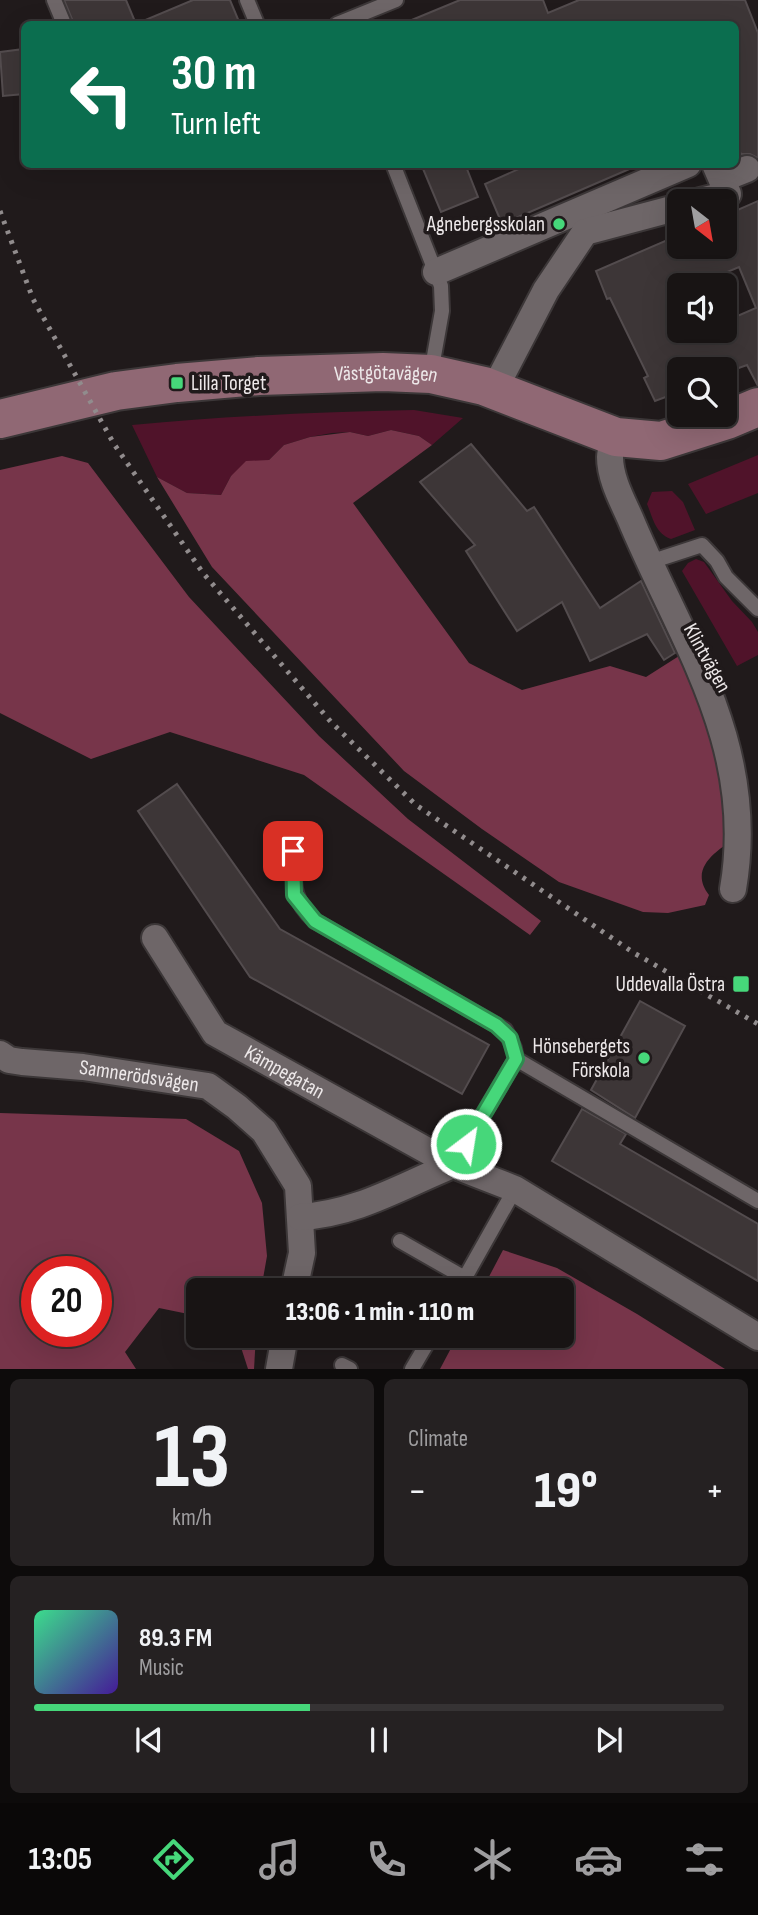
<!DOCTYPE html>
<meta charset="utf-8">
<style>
:root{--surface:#181414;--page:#252122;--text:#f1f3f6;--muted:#9f9ea0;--line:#363334;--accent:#46d77a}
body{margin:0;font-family:"Sofia Sans Condensed",sans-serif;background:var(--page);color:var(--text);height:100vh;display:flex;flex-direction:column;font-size:26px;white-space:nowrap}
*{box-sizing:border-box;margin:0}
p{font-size:23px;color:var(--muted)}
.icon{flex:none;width:38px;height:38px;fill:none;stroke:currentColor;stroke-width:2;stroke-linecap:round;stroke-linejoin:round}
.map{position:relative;height:1369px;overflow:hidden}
.sheet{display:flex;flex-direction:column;gap:10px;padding:10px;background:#0d0b0b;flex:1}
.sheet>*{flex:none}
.hud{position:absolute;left:21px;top:21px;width:718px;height:147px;border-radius:10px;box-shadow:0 7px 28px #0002,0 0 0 2px var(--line);background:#0b6e4f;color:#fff;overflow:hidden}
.needle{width:46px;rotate:149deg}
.controls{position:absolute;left:667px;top:189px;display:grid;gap:14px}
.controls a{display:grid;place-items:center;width:70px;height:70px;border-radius:10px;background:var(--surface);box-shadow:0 7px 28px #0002,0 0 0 2px var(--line);font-size:35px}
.speed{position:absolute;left:21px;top:1256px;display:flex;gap:14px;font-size:35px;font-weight:700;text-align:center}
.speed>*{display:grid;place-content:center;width:91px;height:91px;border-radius:50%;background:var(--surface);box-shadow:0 7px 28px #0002,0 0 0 2px var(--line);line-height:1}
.speed .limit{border:10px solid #d22;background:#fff;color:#111}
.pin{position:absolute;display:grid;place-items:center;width:60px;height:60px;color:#fff;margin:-30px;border-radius:14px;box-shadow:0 4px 10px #0006}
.me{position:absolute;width:77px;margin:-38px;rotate:31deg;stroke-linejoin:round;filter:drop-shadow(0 0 5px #0008)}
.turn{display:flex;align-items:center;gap:24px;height:147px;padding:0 35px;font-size:32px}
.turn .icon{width:91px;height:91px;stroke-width:2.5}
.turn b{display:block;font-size:49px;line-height:60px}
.big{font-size:52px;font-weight:800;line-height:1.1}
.sheet .card{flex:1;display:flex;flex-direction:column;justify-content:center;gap:10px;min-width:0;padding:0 24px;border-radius:10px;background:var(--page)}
.sheet .dial{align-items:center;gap:0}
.dial b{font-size:91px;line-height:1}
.song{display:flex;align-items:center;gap:21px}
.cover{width:84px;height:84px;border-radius:10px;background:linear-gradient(135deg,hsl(150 70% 55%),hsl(260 70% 35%))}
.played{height:7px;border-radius:4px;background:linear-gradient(90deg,var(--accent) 40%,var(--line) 40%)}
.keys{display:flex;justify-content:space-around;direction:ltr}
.heat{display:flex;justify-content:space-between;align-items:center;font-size:38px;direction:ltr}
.sheet .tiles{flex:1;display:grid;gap:10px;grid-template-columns:1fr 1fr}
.card:last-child{grid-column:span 2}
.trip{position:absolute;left:186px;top:1278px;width:388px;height:70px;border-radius:10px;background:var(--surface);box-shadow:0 7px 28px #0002,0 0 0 2px var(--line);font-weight:800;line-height:70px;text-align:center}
.tab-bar{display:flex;height:112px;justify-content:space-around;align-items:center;background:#0a0808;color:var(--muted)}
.tab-bar .icon{width:49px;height:49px}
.tab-bar .active{color:var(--accent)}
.tab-bar b{font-size:32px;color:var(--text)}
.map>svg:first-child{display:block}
.green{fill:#50132a}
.forest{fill:#77354a;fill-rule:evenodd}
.building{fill:#3d3637;stroke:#534c4e;stroke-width:2;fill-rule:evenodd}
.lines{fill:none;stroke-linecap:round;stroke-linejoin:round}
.lane-casing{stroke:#3c3738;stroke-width:18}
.street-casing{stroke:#3c3738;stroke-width:30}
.secondary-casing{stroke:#3c3738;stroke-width:42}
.lane{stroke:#6e6668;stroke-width:14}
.street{stroke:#6e6668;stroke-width:26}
.secondary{stroke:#906874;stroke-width:38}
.rail{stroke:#918c8d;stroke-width:5;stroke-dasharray:3.5 7;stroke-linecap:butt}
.route-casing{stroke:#2e8c4f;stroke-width:18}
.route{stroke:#46d77a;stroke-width:12}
.poi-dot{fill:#46d77a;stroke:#201a1b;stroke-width:2.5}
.labels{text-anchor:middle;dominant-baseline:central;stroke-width:7;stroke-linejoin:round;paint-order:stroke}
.poi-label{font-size:21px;fill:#ede8e9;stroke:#201a1b;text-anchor:end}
.street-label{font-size:21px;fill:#ede8e9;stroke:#201a1b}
</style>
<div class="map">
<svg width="758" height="1369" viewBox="0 0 758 1369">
<rect width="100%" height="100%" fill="#201a1b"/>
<g class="green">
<path d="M414 410 463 418 432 445 419 436 391 430 368 436 350 432 332 433 310 437 284 445 269 460 231 476 221 495 187 493 157 477 132 425C226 416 320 412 414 410Z"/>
<path d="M758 455V493L706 514 688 484Z"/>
<path d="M672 491 683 502 695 530 671 539C655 533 653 518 647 504L652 492Z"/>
<path d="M696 559 704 562 732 601 752 622 758 632V655L737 666 682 571 688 563Z"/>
</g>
<g class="forest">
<path d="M391 430 419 436 432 445 353 503 469 663 522 690 610 666 646 677 690 649 738 837C717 850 688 868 709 895L705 905 668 913 643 912 559 882 482 829 404 771 212 567 157 477 187 493 221 495 231 476 246 461 269 460 284 445 310 437 350 432 368 436Z"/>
<path d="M62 456 88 463 189 597 319 736 408 819 541 921 530 935 304 775 170 732 91 759 0 713V470Z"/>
<path d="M0 1113 186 1119 239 1151 262 1203 267 1256 261 1290H198V1316L159 1308 125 1352 136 1369H0ZM37 1272H96V1332H37Z"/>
<path d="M503 1250 557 1268 637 1314 725 1369H440L458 1335H562V1290H482Z"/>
<path d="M237 1335H256L254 1369H248Z"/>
</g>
<g class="building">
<path d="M64 0H126L136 24 193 0H230L240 24H74Z"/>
<path d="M460 0H543L548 13 579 0H745L758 33V158L750 154H741L735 141V24H402Z"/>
<path d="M24 49V94L3 96 0 52Z"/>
<path d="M421 164H465L478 197 441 212Z"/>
<path d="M530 164H641L502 224 485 184Z"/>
<path d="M758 201V386L747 365 736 369H679V392L655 401 644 378 648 376 610 298 607 299 596 271 679 235V247H724V216ZM739 267 756 308 728 320 733 331H679V285H696Z"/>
<path d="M471 444 527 511 534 507 600 608 641 581 675 653 664 660 647 634 590 661 562 602 517 631 466 551 475 545 420 482Z"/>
<path d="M177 784 280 929 489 1045 462 1094 250 977 138 811Z"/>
<path d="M640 1001 685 1026 635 1118 591 1090Z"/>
<path d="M582 1109 626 1134 620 1144 758 1224V1281L552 1161Z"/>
</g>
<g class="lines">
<defs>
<g id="lane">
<path d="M54 0 64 24"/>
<path d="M247 0 257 24"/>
<path d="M337 24 396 0"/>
<path d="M393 164 441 286 442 311 431 373"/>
<path d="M650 562 702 545 717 561 726 577 758 609"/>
<path d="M293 851C294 882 290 898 315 921L505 1030 514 1048 516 1059"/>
<path d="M453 1165 516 1059 758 1201"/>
<path d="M400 1241 465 1278"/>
<path d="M458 1290 515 1189"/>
<path d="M342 1365 350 1369"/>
<path d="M412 1369 432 1335"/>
</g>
<g id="street">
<path d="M722 179 747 169"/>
<path d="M700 201 728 194 715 164"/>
<path d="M436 272 688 164"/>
<path d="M494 390 546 290 585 232 679 207"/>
<path d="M616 437C614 443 610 451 610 457 610 478 622 500 630 518 681 641 758 745 733 889"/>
<path id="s1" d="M155 938 215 1033 453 1165"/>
<path id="s2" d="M0 1054 9 1060 22 1062 83 1067 208 1086 237 1107 264 1131 298 1186 302 1253 294 1290"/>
<path d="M300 1217C357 1214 401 1186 453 1165L515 1189 758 1337"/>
<path d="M279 1369 285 1335"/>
</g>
<g id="secondary">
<path id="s3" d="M0 419 116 391 177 383 259 376 383 372 431 374 484 386 616 437 661 441 727 420 758 407"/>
</g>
</defs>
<use href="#lane" class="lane-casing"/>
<use href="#street" class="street-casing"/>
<use href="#secondary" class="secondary-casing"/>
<use href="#lane" class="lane"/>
<use href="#street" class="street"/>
<use href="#secondary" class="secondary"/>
<path class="rail" d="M0 211 33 299 114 444 203 573 331 722 416 805 634 953 758 1024"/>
</g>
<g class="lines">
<defs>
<path id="route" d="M293 851 294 895 315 921 496 1025 510 1038 516 1059 466 1144"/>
</defs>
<use href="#route" class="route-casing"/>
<use href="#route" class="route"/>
</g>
<g class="poi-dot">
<circle cx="559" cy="224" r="7"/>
<rect x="170" y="376" width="14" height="14" rx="3.5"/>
<rect x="732" y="975" width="18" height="18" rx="3.5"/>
<circle cx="644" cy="1058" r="7"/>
</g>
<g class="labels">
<g class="poi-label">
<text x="545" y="224">Agnebergsskolan</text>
<text x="191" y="383" text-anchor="start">Lilla Torget</text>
<text x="725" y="984">Uddevalla Östra</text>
<text x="630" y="1046">Hönsebergets<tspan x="630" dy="24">Förskola</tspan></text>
</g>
<g class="street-label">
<text stroke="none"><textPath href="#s3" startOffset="390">Västgötavägen</textPath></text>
<text transform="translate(707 658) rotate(61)">Klintvägen</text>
<text stroke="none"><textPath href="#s1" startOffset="192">Kämpegatan</textPath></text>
<text stroke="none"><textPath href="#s2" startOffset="142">Samnerödsvägen</textPath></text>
</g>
</g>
</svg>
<div class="controls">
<a><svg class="needle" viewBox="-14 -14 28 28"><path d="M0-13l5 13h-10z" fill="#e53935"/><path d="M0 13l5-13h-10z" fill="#9f9ea0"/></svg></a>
<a><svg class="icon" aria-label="sound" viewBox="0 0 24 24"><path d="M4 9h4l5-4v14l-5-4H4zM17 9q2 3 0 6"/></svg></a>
<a><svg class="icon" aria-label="search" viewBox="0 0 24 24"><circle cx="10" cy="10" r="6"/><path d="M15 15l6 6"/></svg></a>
</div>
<div class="speed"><div class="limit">20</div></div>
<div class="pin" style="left:293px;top:851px;background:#d93025"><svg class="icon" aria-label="arrive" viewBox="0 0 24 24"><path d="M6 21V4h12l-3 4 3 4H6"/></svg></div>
<svg class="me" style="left:466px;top:1144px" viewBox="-20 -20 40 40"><circle r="17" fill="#46d77a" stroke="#fff" stroke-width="3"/><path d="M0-11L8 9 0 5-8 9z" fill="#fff"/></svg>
<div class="trip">13:06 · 1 min · 110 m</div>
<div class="hud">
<div class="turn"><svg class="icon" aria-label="left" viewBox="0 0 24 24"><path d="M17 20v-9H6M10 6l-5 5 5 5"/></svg><div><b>30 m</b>Turn left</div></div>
</div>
</div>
<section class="sheet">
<div class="tiles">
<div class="card dial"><b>13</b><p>km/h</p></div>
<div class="card"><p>Climate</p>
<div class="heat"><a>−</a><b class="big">19°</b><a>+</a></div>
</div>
<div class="card">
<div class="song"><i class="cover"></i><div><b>89.3 FM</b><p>Music</p></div></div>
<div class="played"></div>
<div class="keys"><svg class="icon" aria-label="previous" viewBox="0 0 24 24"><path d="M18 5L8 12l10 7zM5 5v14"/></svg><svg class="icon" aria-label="pause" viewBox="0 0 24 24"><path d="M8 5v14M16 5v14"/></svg><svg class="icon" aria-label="next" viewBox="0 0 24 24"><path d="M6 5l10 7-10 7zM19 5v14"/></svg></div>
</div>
</div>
</section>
<nav class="tab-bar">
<b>13:05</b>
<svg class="icon active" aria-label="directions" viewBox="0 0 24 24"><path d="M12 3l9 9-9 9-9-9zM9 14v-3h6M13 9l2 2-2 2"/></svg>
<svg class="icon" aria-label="music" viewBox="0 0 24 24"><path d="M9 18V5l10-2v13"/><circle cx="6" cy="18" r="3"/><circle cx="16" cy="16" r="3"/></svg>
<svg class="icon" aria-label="phone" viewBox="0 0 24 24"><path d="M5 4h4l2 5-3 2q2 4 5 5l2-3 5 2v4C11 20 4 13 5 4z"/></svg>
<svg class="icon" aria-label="climate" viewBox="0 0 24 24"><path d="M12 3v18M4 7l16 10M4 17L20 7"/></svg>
<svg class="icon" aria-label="car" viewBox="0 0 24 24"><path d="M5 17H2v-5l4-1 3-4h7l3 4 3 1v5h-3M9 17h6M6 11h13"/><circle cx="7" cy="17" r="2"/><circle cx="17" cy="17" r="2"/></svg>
<svg class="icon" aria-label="filters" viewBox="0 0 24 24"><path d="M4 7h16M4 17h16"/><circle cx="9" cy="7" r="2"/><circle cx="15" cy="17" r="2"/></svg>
</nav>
